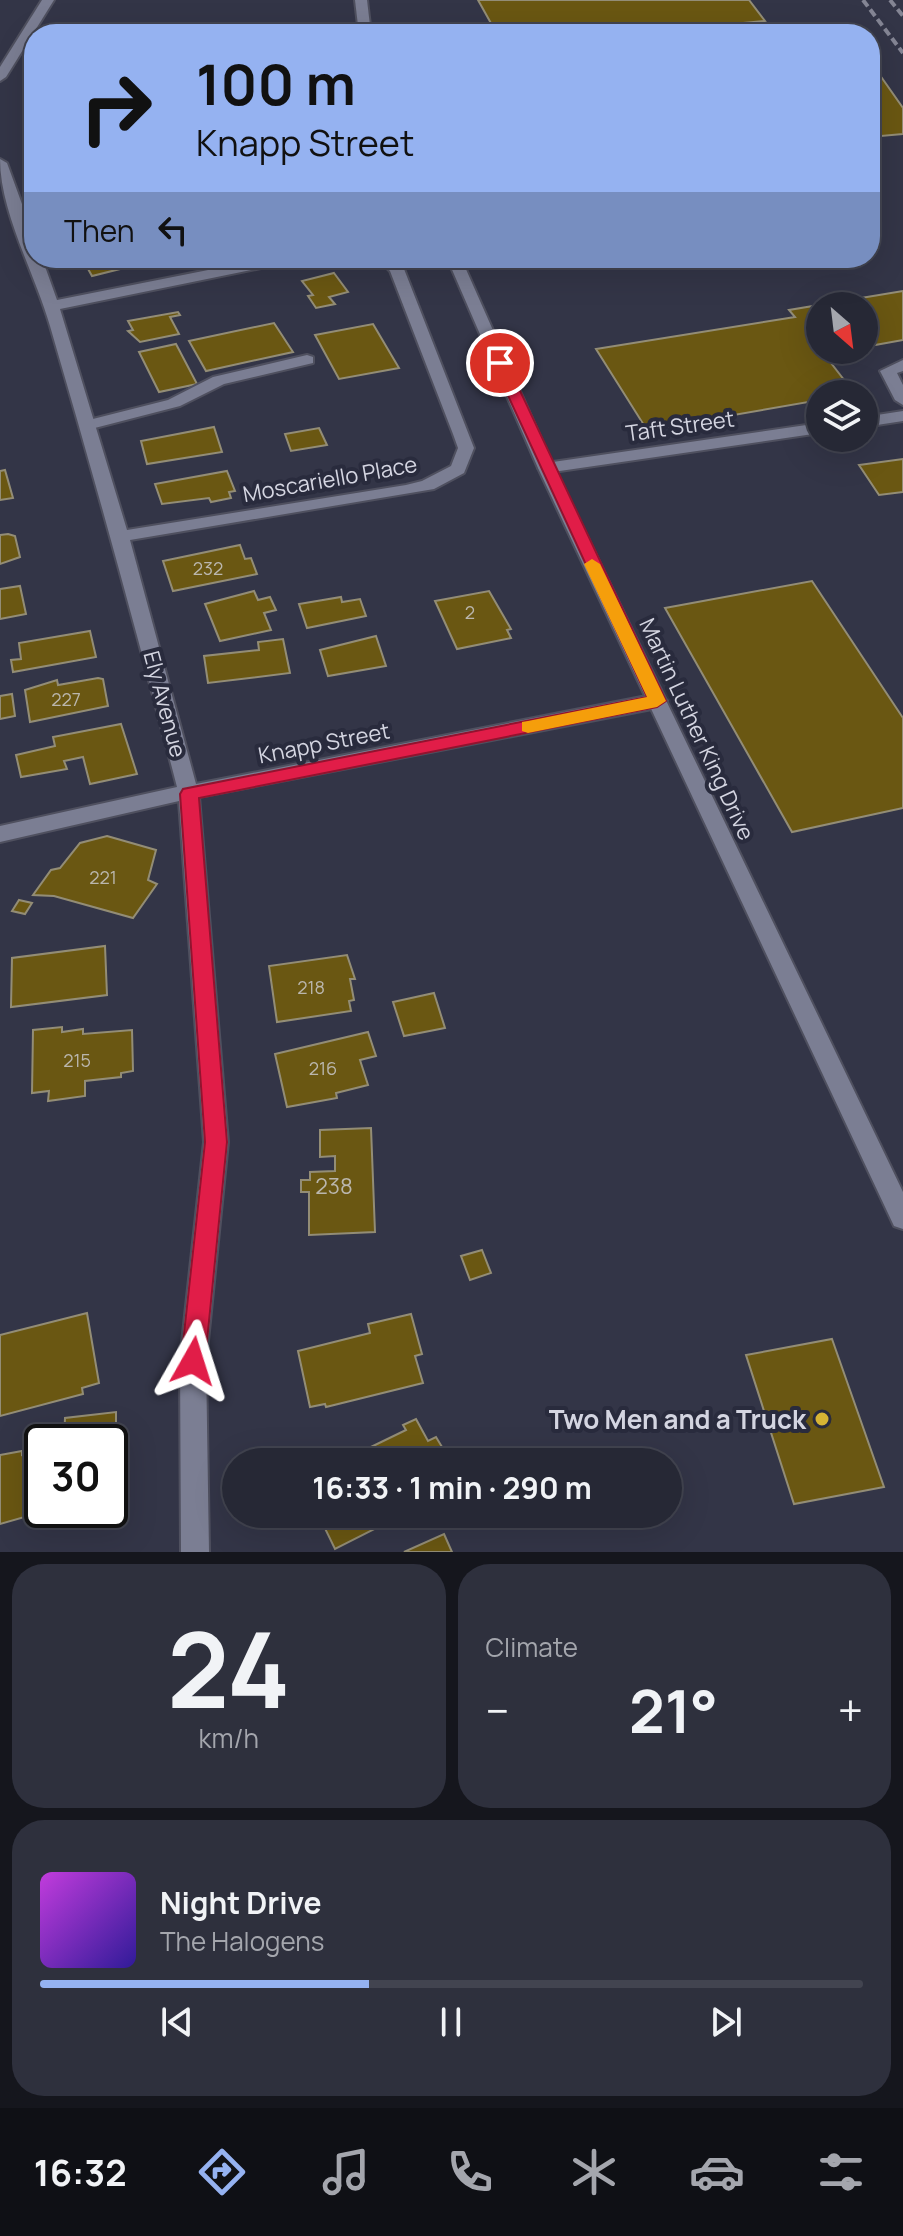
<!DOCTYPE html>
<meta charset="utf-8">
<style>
:root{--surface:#262835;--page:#2e303d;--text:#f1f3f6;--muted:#a4a6ad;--line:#424450;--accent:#95b2f1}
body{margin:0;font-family:Manrope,sans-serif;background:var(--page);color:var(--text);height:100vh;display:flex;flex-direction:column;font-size:30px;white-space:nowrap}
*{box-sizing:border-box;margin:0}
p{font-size:26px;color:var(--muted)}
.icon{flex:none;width:44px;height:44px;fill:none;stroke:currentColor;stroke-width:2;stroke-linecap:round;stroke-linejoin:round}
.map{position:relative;height:1552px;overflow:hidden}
.details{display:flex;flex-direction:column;gap:12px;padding:12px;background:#15161d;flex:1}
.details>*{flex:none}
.guide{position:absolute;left:24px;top:24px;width:856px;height:244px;border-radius:32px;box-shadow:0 8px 32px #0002,0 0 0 2px var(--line);background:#95b2f1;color:#111;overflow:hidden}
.needle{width:52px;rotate:152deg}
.tools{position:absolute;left:806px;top:292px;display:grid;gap:16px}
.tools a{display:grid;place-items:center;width:72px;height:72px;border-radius:50%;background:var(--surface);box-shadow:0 8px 32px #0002,0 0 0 2px var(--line);font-size:40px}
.speed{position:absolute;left:24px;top:1424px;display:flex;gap:16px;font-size:40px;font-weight:700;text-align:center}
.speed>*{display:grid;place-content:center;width:104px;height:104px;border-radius:50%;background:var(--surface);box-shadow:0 8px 32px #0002,0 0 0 2px var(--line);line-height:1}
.speed .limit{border:4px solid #111;border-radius:12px;background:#fff;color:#111}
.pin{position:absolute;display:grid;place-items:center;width:68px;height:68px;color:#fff;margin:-34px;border:4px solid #fff;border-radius:50%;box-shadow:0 2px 8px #0007}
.me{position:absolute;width:88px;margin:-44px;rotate:6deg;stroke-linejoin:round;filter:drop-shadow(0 0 6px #0008)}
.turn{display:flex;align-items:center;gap:28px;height:168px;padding:0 40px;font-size:36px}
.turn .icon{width:104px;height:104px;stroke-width:2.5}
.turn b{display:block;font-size:56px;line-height:68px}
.then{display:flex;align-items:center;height:76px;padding:0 40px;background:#0003;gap:16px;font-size:30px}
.big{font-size:60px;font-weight:700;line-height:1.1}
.details .tile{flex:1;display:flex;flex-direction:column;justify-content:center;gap:12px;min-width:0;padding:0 28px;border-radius:32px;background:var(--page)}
.details .dial{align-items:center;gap:0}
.dial b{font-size:104px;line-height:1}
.song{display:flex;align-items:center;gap:24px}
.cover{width:96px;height:96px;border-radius:12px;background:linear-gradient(135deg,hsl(290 70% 55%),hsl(250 70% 35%))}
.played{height:8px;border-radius:4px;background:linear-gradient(90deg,var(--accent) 40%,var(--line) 40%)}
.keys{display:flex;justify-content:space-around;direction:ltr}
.heat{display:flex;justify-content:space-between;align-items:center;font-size:44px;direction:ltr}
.details .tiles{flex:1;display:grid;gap:12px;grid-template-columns:1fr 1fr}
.tile:last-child{grid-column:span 2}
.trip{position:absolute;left:222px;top:1448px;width:460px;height:80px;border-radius:40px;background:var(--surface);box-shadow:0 8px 32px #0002,0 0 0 2px var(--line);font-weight:700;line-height:80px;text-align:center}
.dock{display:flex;height:128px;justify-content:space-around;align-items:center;background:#0f1015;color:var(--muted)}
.dock .icon{width:56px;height:56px}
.dock .active{color:var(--accent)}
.dock b{font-size:36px;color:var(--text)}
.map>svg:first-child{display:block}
.building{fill:#6a5712;stroke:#938d76;stroke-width:2}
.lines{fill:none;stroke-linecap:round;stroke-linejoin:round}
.service-casing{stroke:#4f505f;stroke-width:4}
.minor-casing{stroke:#4f505f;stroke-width:4}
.secondary-casing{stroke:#4f505f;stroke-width:4}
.service{fill:#7b7e93;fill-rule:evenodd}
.minor{fill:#7b7e93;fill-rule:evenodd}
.secondary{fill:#7b7e93;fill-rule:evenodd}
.rail{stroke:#848594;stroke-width:4;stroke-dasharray:8 4;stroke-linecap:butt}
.route{fill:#e11d48;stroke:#92132f;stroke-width:2}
.slow{fill:#f59e0b}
.poi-dot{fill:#d7b434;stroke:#292b3d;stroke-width:3}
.labels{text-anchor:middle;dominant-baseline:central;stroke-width:8;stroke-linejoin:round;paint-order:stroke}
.number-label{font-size:18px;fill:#bab6ad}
.street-label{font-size:22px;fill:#d4d5e1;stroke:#292b3d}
.near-number-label{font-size:22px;fill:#bab6ad}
.near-poi-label{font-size:26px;font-weight:bold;fill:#d4d5e1;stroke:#292b3d;text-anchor:end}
</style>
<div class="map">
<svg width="903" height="1552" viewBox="0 0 903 1552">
<rect width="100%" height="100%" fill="#333547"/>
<g class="building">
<path d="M478 0H749L765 21 628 34H497Z"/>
<path d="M870 61 903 108V134L870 137Z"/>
<path d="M82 258H155L156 260 92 276Z"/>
<path d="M334 273 348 292 329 297 335 304 316 308 308 296 313 295 302 281Z"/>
<path d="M903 291V340L864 347V306H820V350H846L824 354 855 394H820V400L647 430 596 349 795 317 789 310Z"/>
<path d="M178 312 180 315 170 317 179 334 140 342 128 331 133 330 128 321Z"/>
<path d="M274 323 293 352 206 371 189 341Z"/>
<path d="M373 324 399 368 339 379 315 335Z"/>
<path d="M176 344 197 384 159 392 139 352Z"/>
<path d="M214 427 222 452 147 464 141 441Z"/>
<path d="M319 428 327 445 291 451 285 434Z"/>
<path d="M903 459V492L879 495 859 465Z"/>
<path d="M5 470 13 498 0 500V471Z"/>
<path d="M227 471 235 491 229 492 231 498 211 502 209 498 162 504 155 484Z"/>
<path d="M8 534 15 536 20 557 0 564V535Z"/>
<path d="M240 545 245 559 251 558 257 574 173 591 163 561Z"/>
<path d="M812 581 903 718V808L792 832 665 608Z"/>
<path d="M20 586 26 614 0 619V589Z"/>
<path d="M254 591 258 600 270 597 276 610 264 613 271 630 220 641 205 604Z"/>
<path d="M489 591 511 629 507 630 511 638 457 649 435 601Z"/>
<path d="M341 597 342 602 360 599 366 616 307 628 299 604Z"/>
<path d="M90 631 96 657 13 672 11 660 21 659 19 643Z"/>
<path d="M376 636 386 666 328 676 320 650Z"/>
<path d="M283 639 290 673 208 683 204 656 259 650 258 642Z"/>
<path d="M98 678 103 679 108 706 30 722 25 690 57 680 58 685Z"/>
<path d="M12 694 15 716 0 719V696Z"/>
<path d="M121 724 137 774 90 784 83 757 64 761 67 769 21 777 16 755 55 746 53 737Z"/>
<path d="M107 836 156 850 148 880 157 884 133 918 54 896 33 895 51 870 60 868 80 843Z"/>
<path d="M19 900 32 903 25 914 12 911Z"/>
<path d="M105 946 107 995 11 1007 12 958Z"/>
<path d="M347 955 355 979H350L354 1000 349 1001 351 1011 277 1022 269 966Z"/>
<path d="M434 993 445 1028 404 1036 393 1002Z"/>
<path d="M62 1027V1032L83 1029V1034L132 1030 133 1071 121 1073V1077L85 1081V1096L48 1101 49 1091 32 1093 33 1030Z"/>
<path d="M368 1032 376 1056 360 1060 368 1085 336 1093 337 1098 287 1107 275 1054Z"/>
<path d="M371 1128 375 1232 309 1235V1192H301V1180H310V1172L335 1171V1156L320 1157V1130Z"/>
<path d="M482 1250 491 1273 470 1280 461 1256Z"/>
<path d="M87 1313 99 1383 82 1388 83 1394 0 1416V1335Z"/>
<path d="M411 1314 422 1354 415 1356 423 1383 326 1407 325 1404 310 1407 298 1351 370 1333 368 1324Z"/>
<path d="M832 1339 884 1487 794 1504 746 1355Z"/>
<path d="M116 1412V1442H64L65 1418Z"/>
<path d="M416 1419 428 1441 436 1437 448 1457 439 1462H340L406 1430 403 1425Z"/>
<path d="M22 1451V1455L42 1452V1512L0 1524V1455Z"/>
<path d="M318 1514H404L335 1549Z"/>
<path d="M444 1534 452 1552H404Z"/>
</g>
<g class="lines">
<defs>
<g id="service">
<path d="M307 355 313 357V363L224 384 180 406 87 430 79 425 81 422 168 400 213 377Z"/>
<path d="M903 360V371L897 373 903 385V405L895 400 880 371Z"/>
</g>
<g id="minor">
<path d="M42 0H54L6 77 0 81V67Z"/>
<path d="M0 159 7 163 34 237V258H42L57 300 268 258H297L290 262 60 309 127 530 406 485 422 481 451 466 458 448 453 434 390 271 377 258H393L404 269 474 448 464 473 434 489 130 540 196 784 657 694 667 701 657 708 199 797 228 1142 206 1361 209 1552H181L180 1361 204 1142 179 801 0 842V826L177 787C137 633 95 479 50 326 35 274 0 212 0 159Z"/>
<path d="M903 411V421L864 427V417Z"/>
<path d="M820 423V433L546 473 538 468 546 463Z"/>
</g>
<g id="secondary">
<path d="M355 0H367L371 34H359Z"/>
<path d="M447 258H461L554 468 903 1192V1229L894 1226 538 468Z"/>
</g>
</defs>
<use href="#service" class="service-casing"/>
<use href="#minor" class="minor-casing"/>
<use href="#secondary" class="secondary-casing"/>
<use href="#service" class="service"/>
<use href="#minor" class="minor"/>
<use href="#secondary" class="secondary"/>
<g class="rail">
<path d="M863 0 903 53"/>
<path d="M890 0 903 16"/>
</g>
</g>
<path class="route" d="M500 359 507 363 666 701 657 707 199 798 227 1142 205 1361 202 1369 193 1372 185 1369 181 1361 205 1142 180 794 183 789 647 697 493 363Z"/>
<path class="slow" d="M592 559 600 564 666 701 657 707 528 733 522 731V722L528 721 647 697 584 564Z"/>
<circle class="poi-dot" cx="822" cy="1419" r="8"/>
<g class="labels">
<g class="number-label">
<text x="208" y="568">232</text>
<text x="470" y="612">2</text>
<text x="66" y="699">227</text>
<text x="103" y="877">221</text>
<text x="311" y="987">218</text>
<text x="77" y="1060">215</text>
<text x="323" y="1068">216</text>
</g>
<g class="street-label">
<text transform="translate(680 426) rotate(-8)">Taft Street</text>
<text transform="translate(330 479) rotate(-10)">Moscariello Place</text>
<text transform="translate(165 704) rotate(75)">Ely Avenue</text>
<text transform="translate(697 729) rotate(65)">Martin Luther King Drive</text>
<text transform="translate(324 743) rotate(-11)">Knapp Street</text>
</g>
<g class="near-number-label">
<text x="334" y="1186">238</text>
</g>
<g class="near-poi-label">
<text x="806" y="1419">Two Men and a Truck</text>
</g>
</g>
</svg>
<div class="tools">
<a><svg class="needle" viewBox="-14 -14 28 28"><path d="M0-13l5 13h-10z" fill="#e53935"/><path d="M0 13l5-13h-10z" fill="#a4a6ad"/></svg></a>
<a><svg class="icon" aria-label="layers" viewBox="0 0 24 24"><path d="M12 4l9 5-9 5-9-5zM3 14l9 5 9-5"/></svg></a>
</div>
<div class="speed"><div class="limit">30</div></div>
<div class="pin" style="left:500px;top:363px;background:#d93025"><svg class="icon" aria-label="arrive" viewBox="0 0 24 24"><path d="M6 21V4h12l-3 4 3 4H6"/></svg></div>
<svg class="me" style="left:193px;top:1361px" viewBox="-20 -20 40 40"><path d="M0-17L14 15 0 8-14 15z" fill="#e11d48" stroke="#fff" stroke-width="4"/></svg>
<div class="trip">16:33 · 1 min · 290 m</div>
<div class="guide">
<div class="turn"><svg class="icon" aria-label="right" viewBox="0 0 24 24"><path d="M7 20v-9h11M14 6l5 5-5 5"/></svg><div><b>100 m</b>Knapp Street</div></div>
<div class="then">Then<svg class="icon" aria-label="left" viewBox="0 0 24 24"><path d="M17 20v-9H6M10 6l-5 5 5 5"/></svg></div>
</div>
</div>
<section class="details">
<div class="tiles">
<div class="tile dial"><b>24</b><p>km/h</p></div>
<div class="tile"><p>Climate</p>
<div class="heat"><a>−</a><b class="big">21°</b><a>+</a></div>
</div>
<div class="tile">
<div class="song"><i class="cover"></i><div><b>Night Drive</b><p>The Halogens</p></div></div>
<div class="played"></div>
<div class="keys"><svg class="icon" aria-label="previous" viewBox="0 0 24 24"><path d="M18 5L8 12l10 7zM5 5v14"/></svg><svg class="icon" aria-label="pause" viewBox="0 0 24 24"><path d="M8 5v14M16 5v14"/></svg><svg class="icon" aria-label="next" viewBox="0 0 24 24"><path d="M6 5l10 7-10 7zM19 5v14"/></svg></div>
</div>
</div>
</section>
<nav class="dock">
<b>16:32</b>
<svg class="icon active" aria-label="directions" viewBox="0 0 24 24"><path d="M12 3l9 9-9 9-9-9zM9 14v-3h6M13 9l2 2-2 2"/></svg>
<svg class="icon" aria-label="music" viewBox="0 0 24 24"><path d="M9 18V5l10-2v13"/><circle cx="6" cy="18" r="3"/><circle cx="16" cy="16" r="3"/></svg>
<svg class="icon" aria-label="phone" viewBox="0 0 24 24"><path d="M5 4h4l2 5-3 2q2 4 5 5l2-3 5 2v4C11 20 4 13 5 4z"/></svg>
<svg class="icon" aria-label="climate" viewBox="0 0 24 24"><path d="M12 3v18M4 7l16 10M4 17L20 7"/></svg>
<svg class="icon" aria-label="car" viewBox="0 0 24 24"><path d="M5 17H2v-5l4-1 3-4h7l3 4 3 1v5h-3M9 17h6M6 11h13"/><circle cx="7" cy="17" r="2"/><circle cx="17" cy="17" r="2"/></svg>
<svg class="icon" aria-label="filters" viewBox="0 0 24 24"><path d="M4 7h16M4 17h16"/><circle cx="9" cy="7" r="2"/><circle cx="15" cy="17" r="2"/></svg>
</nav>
